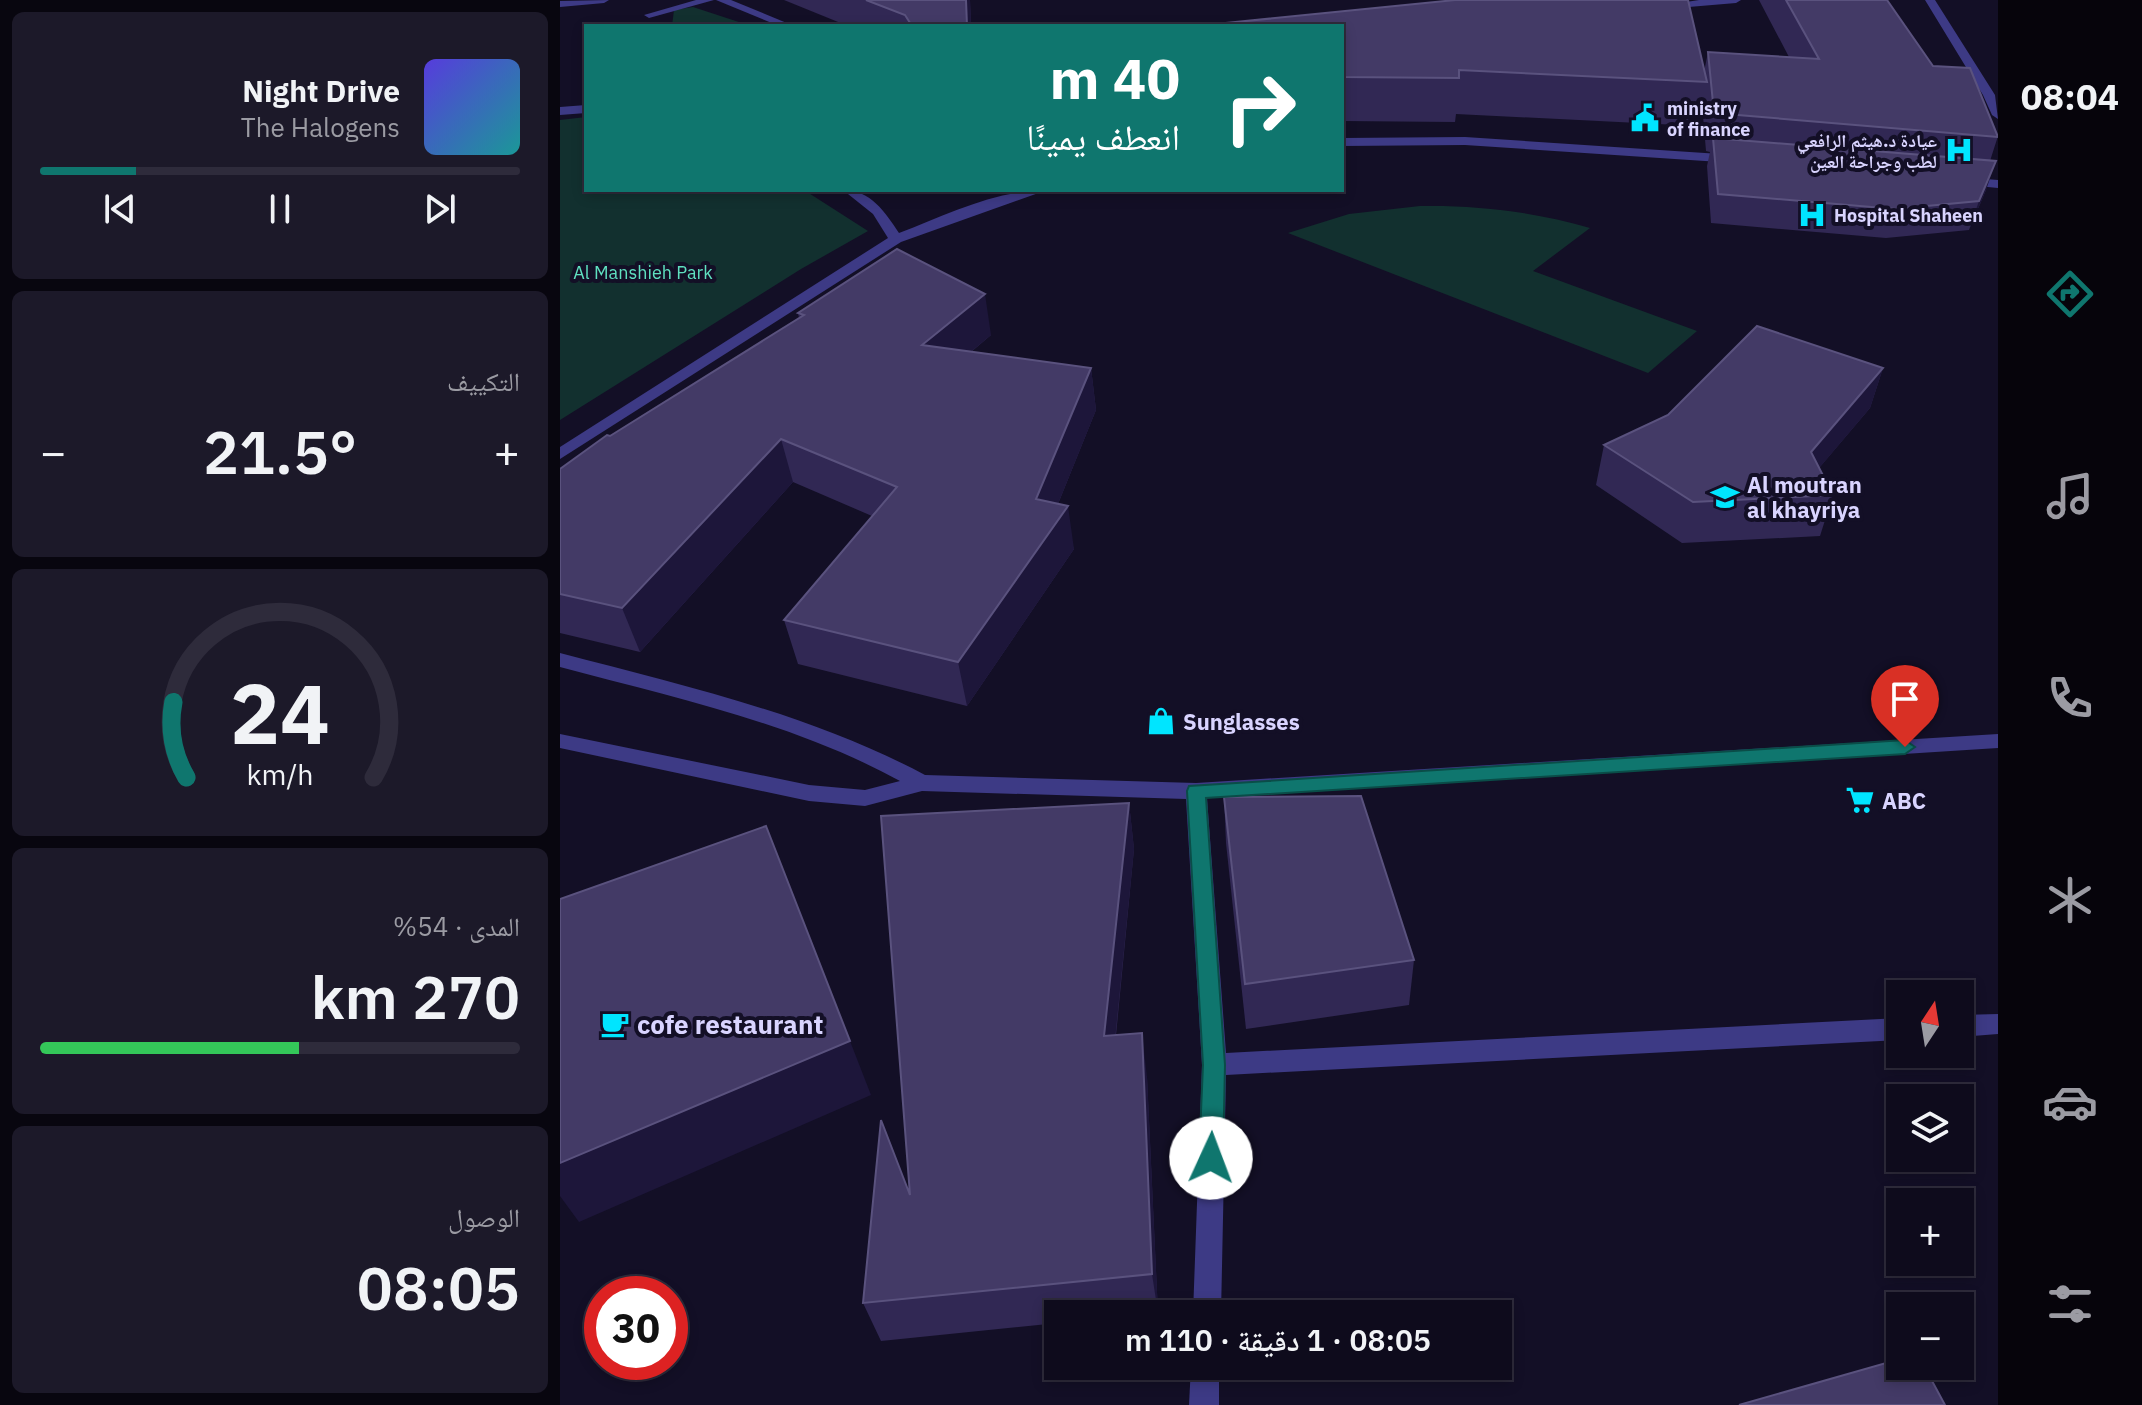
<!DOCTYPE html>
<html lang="ar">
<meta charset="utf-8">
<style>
:root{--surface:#0e0b1c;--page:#1c1929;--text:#f1f3f6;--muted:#9b9ba3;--line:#2e2b3b;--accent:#0f766e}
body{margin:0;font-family:"IBM Plex Sans","Noto Naskh Arabic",sans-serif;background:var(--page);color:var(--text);direction:rtl;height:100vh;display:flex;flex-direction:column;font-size:30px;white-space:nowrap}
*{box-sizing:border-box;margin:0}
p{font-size:26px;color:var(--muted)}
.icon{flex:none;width:44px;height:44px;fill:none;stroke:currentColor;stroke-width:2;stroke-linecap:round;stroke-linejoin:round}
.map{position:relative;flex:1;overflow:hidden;direction:ltr}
.drawer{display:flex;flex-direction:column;gap:12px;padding:12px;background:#08060f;width:560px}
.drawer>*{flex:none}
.hud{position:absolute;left:24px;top:24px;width:760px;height:168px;border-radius:0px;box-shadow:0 4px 12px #0003,0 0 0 2px var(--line);direction:rtl;background:#0f766e;color:#fff;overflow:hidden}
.needle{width:52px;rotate:12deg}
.buttons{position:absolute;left:1326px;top:980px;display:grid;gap:16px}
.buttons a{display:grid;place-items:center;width:88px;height:88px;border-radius:0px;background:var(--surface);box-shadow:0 4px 12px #0003,0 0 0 2px var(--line);font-size:40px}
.speed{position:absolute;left:24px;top:1276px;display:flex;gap:16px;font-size:40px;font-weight:700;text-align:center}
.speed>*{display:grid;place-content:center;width:104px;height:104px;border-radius:50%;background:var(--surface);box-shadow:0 4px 12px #0003,0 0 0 2px var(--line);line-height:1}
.speed .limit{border:12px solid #d22;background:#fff;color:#111}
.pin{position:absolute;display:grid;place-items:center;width:68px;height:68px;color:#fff;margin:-82px -34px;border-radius:50% 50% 50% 0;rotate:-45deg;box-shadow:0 0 8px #0007}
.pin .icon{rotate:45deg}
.me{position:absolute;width:88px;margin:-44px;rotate:2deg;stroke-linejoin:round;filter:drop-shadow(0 0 6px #0008)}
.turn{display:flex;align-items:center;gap:28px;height:168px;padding:0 32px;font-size:36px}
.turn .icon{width:104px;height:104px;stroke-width:2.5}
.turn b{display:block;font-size:56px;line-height:68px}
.big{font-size:60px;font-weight:600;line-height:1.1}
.drawer .card{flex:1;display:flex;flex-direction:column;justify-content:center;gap:12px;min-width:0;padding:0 28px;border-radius:12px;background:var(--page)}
.drawer .dial{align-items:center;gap:0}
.dial svg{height:208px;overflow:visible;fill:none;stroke:var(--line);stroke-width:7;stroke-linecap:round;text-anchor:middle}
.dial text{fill:var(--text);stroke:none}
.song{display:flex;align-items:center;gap:24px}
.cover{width:96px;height:96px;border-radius:12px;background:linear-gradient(135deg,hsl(250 70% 55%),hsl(180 70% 35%))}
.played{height:8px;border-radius:4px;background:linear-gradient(90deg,var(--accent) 20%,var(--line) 20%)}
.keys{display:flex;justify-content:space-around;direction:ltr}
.heat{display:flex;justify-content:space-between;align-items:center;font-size:44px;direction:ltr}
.charge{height:12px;border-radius:6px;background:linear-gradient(90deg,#34c759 54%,var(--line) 0)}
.trip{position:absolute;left:484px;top:1300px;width:468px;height:80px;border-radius:0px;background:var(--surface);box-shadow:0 4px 12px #0003,0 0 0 2px var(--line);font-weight:600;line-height:80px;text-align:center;direction:rtl}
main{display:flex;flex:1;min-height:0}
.tab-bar{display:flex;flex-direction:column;width:144px;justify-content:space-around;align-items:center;background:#06040b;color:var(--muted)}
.tab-bar .icon{width:56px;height:56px}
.tab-bar .on{color:var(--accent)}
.tab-bar b{font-size:36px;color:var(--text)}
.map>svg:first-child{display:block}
.green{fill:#12302f}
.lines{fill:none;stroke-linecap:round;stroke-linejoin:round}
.minor{fill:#3d3a85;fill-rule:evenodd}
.wall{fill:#312854}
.shaded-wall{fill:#1d163a}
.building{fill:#433a66;stroke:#5a527e;stroke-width:2}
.route{fill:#0f766e;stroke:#0a4d48;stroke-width:2}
.labels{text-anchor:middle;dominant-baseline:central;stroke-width:8;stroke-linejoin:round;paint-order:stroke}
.far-poi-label{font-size:18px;font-weight:bold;fill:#d9d4ff;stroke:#130f26;text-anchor:start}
.far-park-label{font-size:18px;fill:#5fe0c0;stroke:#130f26}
.poi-label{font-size:22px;font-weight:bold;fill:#d9d4ff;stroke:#130f26;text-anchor:start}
.near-poi-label{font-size:26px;font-weight:bold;fill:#d9d4ff;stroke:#130f26;text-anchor:start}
</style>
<main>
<nav class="tab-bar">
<b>08:04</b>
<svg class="icon on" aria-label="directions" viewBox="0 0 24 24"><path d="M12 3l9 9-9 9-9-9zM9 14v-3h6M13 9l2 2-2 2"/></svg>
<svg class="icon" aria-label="music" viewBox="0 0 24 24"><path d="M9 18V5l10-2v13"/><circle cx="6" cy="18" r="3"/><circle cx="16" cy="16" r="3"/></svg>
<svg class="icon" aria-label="phone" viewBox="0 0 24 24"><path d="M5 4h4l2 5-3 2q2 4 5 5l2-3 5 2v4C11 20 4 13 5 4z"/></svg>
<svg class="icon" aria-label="climate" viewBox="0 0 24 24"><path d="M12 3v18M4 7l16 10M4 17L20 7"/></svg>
<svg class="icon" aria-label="car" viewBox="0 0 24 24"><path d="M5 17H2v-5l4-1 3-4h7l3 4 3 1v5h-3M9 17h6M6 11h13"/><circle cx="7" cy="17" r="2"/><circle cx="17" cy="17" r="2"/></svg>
<svg class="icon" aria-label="filters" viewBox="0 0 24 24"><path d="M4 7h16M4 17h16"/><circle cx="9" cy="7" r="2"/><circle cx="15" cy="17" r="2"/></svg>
</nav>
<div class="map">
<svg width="1438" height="1405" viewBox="0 0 1438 1405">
<rect width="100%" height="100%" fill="#130f26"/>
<g class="green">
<path d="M133 7 191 26H112L114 10Z"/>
<path d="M26 117V190H244L308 231 241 269 0 420V120Z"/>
<path d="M860 206C919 205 974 212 1030 228L973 271 1137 331 1088 373 728 233 789 214Z"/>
</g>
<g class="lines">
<g class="minor">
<path d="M49 0 44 3 0 7V1Z"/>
<path d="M136 0H154L89 18 84 15Z"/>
<path d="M156 0H171L234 26H219Z"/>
<path d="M1139 0H1181L1176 3 1105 9 1100 6Z"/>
<path d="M1365 0H1375L1435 95 1438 119 1432 115 1423 95Z"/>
<path d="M26 105V113L0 115V107Z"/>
<path d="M905 137 1175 155 1181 159 1175 163 905 145 782 146V138Z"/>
<path d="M1402 177 1438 180V188L1397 184V178Z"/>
<path d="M283 190C311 190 325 212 339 233 386 215 435 190 487 190L341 242 0 459V447L328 238 313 214Z"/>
<path d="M0 653C125 686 251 714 365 775L636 783 1438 734V748L647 798 666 1053 1340 1018V1040L666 1075 661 1314H633L642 1065 626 799 362 791 305 806 249 801 0 748V734L249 785 305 790 340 781C234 723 116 698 0 667Z"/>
<path d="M1438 1014V1034L1400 1037V1015Z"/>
<path d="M631 1366H659V1405H629Z"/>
</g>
</g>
<g class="wall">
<path d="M224 0H410L411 26H288Z"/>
<path d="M1199 0H1327L1373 66 1438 136 1430 161 1426 190 1409 230 1326 238 1151 223 1147 166 1150 152 1146 151 1142 104 1138 126 896 114 895 122 782 121V26L1144 72 1148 52 1229 57Z"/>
<path d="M238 313 431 335 411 352 531 368 536 410 498 504 514 549 407 706 238 664 224 620 312 516 233 482 80 652 0 633V469L50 436 239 318Z"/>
<path d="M1323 368 1310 408 1259 468 1273 495 1260 536 1122 543 1036 485 1044 445Z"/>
<path d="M664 797 854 960 849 1005 686 1029 666 843Z"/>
<path d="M569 803 574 849 556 1035 587 1077 598 1313 498 1314V1323L321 1341 303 1303 350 1195Z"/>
</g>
<g class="shaded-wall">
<path d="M406 0H410L411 26H407Z"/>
<path d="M1436 161 1426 190 1409 230 1419 201Z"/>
<path d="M425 294 431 335 370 386 362 345Z"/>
<path d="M531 368 536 410 483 541 508 506 514 549 407 706 398 662 476 499Z"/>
<path d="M1323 368 1310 408 1238 493 1251 452Z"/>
<path d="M221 439 233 482 80 652 62 608Z"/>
<path d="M569 803 574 849 551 1080 544 1036Z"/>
<path d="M582 1033 587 1077 598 1313 592 1274Z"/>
<path d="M290 1041 311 1095 19 1222 0 1196V1163Z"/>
</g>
<g class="building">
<path d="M306 0H406L407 26H352L345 15Z"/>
<path d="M895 0H1128L1147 82 899 70V78L782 77V26H636Z"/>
<path d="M1226 0H1327L1373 66 1410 68 1438 137 1154 113 1148 52 1259 59Z"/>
<path d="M1153 138 1436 161 1419 201 1335 209 1158 194Z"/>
<path d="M337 249 425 294 362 345 531 368 476 499 508 506 398 662 224 620 337 487 221 439 62 608 0 594V469L47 435 50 436 244 315 238 313Z"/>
<path d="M1197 326 1323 368 1251 452 1273 495 1133 502 1044 445 1108 415Z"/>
<path d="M801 796 854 960 685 984 664 797Z"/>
<path d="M569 803 544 1036 582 1033 592 1274 303 1303 321 1120 350 1195 321 816Z"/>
<path d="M206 826 290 1041 0 1163V899Z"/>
<path d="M1340 1359V1366H1364L1385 1405H1179Z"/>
</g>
<path class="route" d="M1345 740 1355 747 1345 754 646 798 665 1065 663 1158 660 1166 651 1169 643 1166 639 1158 643 1065 627 791 629 786Z"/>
<defs>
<symbol id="civic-bare" viewBox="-9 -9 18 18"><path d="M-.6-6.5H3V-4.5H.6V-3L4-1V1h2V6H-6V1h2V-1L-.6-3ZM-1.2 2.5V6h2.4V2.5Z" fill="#00e5ff" stroke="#130f26" stroke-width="2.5" paint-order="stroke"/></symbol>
<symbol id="hospital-bare" viewBox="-9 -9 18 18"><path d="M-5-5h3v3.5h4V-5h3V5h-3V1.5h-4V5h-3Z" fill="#00e5ff" stroke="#130f26" stroke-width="2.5" paint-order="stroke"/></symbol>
<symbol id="school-bare" viewBox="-9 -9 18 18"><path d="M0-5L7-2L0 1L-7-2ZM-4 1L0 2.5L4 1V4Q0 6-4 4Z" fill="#00e5ff" stroke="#130f26" stroke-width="2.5" paint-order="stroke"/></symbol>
<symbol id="shop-bare" viewBox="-9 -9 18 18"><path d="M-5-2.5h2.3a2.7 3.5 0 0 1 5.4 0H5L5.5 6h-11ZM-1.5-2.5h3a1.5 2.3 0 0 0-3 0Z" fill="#00e5ff" stroke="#130f26" stroke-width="2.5" paint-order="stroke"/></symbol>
<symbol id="supermarket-bare" viewBox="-9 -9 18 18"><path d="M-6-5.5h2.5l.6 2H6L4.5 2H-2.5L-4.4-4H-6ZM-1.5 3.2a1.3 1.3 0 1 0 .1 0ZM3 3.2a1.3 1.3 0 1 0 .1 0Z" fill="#00e5ff" stroke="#130f26" stroke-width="2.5" paint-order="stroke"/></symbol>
<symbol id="cafe-bare" viewBox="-9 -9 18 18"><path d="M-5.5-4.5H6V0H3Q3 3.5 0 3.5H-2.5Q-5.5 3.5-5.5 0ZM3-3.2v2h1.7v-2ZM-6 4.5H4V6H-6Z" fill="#00e5ff" stroke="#130f26" stroke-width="2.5" paint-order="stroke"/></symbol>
</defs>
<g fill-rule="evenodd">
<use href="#civic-bare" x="1065" y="98" width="40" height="40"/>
<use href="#hospital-bare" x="1379" y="130" width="40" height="40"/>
<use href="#hospital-bare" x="1232" y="195" width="40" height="40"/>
<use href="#school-bare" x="1145" y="477" width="40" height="40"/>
<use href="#shop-bare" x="581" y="701" width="40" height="40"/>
<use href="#supermarket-bare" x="1280" y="780" width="40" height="40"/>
<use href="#cafe-bare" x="35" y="1004" width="40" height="40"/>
</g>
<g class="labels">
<g class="far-poi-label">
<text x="1107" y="108">ministry<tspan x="1107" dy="21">of finance</tspan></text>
<text x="1377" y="140" text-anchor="end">عيادة د.هيثم الرافعي<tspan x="1377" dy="21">لطب وجراحة العين</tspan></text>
<text x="1274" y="215">Hospital Shaheen</text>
</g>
<g class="far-park-label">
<text x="83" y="272">Al Manshieh Park</text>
</g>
<g class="poi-label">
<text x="1187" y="484">Al moutran<tspan x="1187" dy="25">al khayriya</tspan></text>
<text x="623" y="721">Sunglasses</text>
<text x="1322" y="800">ABC</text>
</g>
<g class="near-poi-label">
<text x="77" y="1024">cofe restaurant</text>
</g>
</g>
</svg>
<div class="buttons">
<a><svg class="needle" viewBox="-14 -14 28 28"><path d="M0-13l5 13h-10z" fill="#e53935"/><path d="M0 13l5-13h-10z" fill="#9b9ba3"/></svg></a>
<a><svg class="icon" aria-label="layers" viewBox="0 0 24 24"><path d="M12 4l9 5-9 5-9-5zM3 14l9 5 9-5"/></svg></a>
<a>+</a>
<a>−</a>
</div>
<div class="speed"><div class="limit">30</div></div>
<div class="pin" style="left:1345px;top:747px;background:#d93025"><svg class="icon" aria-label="arrive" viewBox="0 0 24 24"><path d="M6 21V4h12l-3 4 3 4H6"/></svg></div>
<svg class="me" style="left:651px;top:1158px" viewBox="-20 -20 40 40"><circle r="19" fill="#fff"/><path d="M0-13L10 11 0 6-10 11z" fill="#0f766e"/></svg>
<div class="trip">08:05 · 1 دقيقة · 110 m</div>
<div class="hud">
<div class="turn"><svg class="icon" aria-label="right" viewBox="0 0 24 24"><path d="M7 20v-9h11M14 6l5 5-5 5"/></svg><div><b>40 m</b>انعطف يمينًا</div></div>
</div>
</div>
<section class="drawer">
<div class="card">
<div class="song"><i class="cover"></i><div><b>Night Drive</b><p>The Halogens</p></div></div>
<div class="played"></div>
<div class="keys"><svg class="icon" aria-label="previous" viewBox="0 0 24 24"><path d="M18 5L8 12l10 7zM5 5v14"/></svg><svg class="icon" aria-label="pause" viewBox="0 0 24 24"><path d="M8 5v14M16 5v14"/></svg><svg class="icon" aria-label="next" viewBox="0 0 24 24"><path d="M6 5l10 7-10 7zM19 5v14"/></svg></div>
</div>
<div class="card"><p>التكييف</p>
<div class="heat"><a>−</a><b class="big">21.5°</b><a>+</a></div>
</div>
<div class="card dial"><svg viewBox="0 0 100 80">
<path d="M14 69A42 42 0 1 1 86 69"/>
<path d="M14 69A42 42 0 0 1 9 40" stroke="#0f766e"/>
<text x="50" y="56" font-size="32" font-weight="700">24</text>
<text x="50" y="72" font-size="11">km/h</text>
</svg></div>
<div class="card"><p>المدى · 54%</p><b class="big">270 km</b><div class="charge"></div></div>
<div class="card"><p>الوصول</p><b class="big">08:05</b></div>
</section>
</main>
